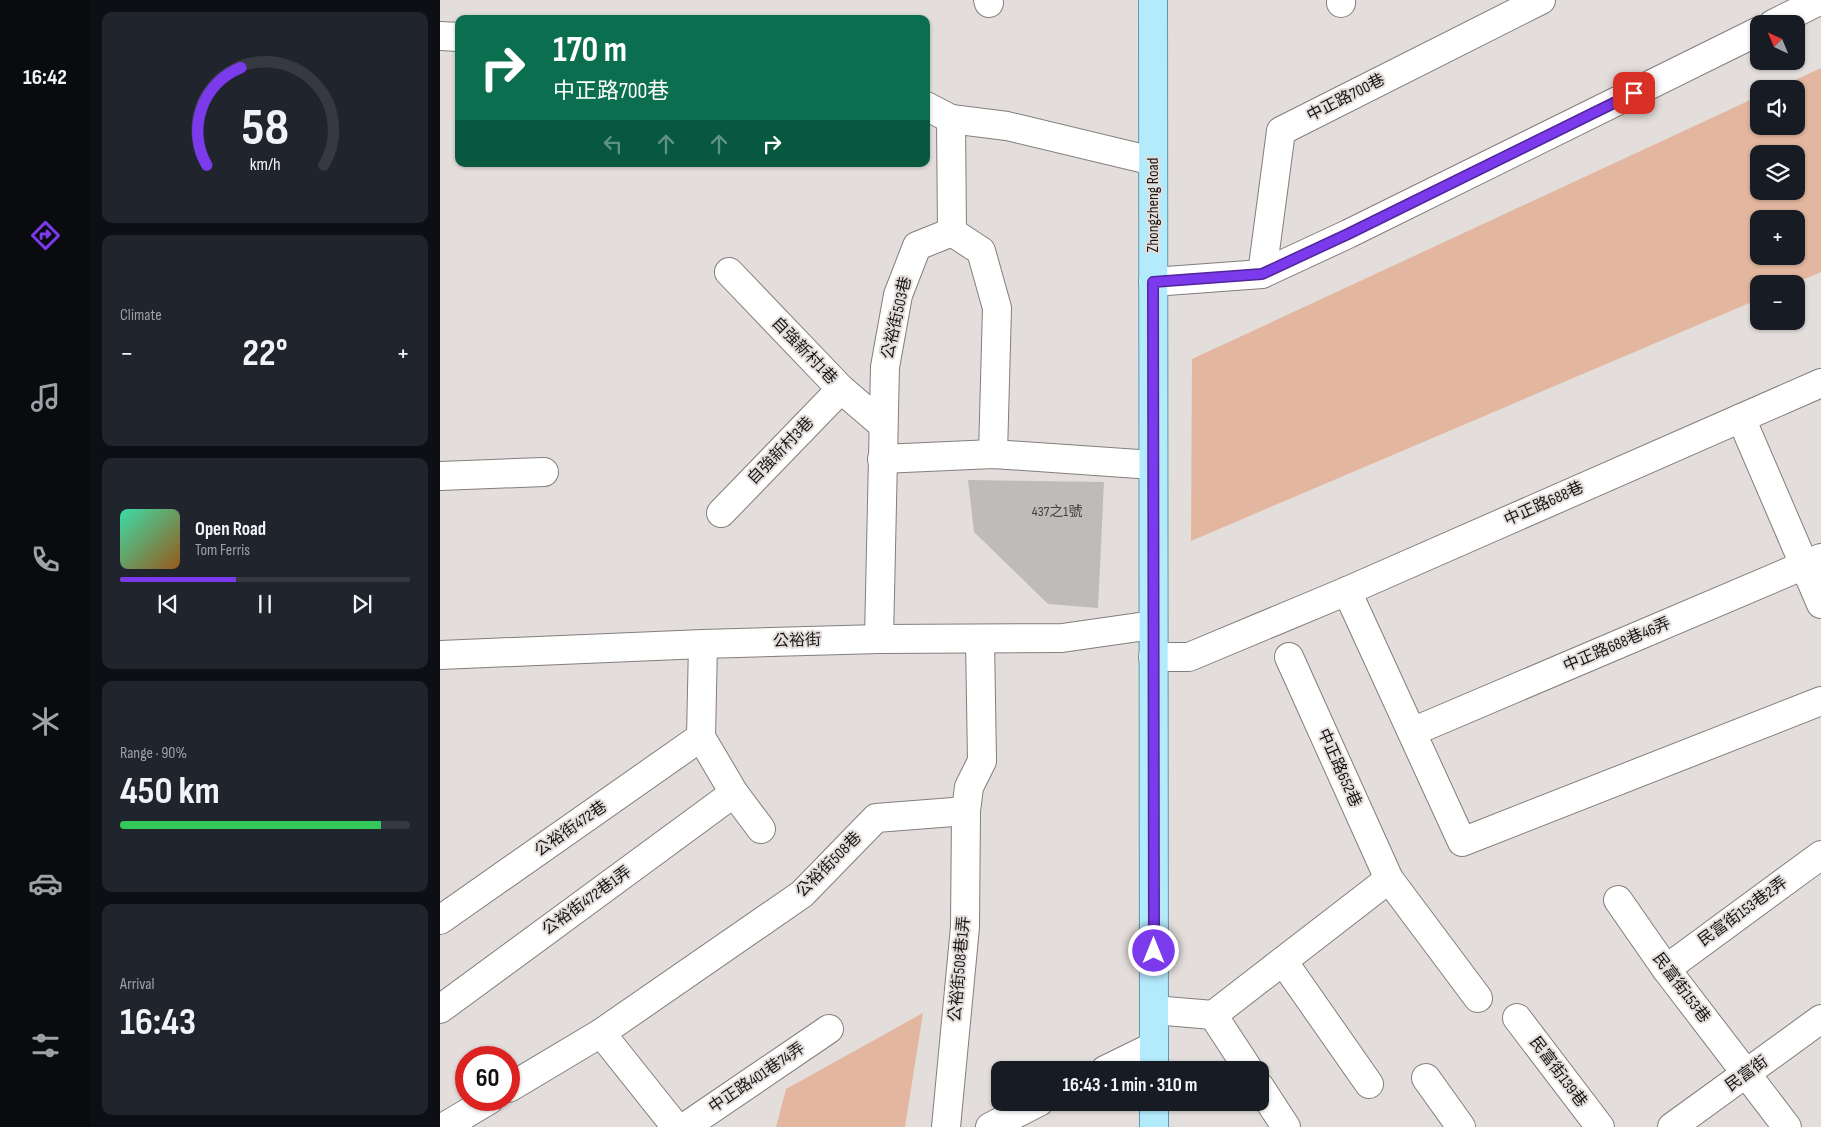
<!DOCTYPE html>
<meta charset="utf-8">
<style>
:root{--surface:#171b24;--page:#20242c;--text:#f1f3f6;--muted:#9ea1a6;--line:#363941;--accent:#7c3aed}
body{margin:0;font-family:"Sofia Sans Condensed","Noto Sans TC",sans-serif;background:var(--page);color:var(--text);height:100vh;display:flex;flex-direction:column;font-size:19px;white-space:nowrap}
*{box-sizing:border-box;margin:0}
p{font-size:16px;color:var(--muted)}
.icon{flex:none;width:28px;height:28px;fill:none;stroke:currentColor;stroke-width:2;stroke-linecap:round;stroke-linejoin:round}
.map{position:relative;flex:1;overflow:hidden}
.details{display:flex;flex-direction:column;gap:12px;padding:12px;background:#0d0f14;width:350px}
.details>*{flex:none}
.hud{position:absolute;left:15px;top:15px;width:475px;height:152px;border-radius:10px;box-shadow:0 1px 4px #0004;background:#0b6e4f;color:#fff;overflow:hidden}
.needle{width:32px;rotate:316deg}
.buttons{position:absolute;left:1310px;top:15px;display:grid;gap:10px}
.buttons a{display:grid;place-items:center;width:55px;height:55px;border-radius:10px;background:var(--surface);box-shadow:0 1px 4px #0004;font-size:25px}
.speed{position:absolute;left:15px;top:1046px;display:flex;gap:10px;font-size:25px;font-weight:700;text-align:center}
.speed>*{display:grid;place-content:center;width:65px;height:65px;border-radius:50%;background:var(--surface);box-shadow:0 1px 4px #0004;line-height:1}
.speed .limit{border:8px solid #d22;background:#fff;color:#111}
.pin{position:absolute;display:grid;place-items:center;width:42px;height:42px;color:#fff;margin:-21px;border-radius:10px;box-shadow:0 2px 8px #0006}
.me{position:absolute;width:55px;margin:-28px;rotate:0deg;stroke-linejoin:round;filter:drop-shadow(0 0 4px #0008)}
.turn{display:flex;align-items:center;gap:18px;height:105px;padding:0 15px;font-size:22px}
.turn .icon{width:65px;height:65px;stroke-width:2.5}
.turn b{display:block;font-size:35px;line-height:42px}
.lanes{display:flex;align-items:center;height:48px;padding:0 15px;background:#0003;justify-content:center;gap:25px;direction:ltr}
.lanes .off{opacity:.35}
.big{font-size:38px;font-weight:700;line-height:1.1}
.details .widget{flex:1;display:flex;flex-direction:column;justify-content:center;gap:8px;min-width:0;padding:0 18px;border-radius:10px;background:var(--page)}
.details .dial{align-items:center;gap:0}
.dial svg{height:130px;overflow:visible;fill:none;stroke:var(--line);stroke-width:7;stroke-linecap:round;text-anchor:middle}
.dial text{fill:var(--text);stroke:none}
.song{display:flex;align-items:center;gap:15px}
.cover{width:60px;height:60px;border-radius:8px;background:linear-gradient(135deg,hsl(160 70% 55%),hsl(30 70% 35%))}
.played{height:5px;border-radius:2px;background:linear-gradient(90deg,var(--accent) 40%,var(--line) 40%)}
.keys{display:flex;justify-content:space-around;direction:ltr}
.heat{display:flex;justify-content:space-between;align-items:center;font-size:28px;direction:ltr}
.charge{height:8px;border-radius:4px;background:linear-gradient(90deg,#34c759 90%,var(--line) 0)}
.trip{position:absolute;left:551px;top:1061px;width:278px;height:50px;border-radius:10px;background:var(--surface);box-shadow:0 1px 4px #0004;font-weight:700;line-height:50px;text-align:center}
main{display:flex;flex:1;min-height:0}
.menu{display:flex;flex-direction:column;width:90px;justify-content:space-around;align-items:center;background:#090b0e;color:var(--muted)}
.menu .icon{width:35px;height:35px}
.menu .selected{color:var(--accent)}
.menu b{font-size:22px;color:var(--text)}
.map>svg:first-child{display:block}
.green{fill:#e3b79f;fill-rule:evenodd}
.building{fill:#bfbbb8}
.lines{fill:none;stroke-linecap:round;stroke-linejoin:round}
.minor-casing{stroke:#837e7c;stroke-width:30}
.major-casing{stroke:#5d98aa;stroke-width:30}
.minor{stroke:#fff;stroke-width:28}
.major{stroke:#b4ebfc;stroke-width:28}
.route-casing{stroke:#51269a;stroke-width:12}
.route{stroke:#7c3aed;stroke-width:9}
.labels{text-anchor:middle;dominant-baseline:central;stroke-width:4;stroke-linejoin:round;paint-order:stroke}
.number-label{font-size:14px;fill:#423f3e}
.street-label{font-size:16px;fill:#181615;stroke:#e3dedb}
</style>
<main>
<nav class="menu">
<b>16:42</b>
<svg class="icon selected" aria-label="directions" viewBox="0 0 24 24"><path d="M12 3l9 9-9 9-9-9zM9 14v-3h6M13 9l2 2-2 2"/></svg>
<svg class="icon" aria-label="music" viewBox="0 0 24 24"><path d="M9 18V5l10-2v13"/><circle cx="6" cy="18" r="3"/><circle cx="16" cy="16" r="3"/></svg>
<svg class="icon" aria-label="phone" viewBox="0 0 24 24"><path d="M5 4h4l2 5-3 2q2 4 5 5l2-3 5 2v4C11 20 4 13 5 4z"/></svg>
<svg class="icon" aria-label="climate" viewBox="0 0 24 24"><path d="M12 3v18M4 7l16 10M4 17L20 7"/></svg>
<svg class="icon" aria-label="car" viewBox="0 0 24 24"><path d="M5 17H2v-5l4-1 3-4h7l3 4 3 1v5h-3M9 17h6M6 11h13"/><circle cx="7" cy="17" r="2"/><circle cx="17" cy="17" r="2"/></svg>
<svg class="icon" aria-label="filters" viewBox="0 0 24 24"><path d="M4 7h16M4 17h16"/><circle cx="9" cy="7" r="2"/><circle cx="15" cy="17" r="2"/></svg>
</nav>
<section class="details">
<div class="widget dial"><svg viewBox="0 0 100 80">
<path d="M14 69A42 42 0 1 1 86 69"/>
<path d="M14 69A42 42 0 0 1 35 9" stroke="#7c3aed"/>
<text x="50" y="56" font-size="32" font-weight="700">58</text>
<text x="50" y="72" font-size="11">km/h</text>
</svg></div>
<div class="widget"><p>Climate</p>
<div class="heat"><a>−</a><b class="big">22°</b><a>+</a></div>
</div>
<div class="widget">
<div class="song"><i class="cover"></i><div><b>Open Road</b><p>Tom Ferris</p></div></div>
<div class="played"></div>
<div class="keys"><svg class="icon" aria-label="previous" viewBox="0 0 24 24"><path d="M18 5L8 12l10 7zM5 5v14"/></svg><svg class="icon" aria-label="pause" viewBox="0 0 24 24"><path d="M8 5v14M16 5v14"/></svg><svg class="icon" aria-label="next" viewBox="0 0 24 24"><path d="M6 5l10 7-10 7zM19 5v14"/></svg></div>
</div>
<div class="widget"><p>Range · 90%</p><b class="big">450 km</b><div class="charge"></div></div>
<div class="widget"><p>Arrival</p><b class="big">16:43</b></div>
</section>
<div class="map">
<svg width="1381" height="1127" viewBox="0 0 1381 1127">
<rect width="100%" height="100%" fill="#e3dedb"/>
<g class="green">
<path d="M1381 68V272L1353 284H1319V299L751 541 752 359 1319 96V126H1356V89H1335ZM1319 154H1356V191H1319ZM1319 219H1356V256H1319Z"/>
<path d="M483 1013 465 1127H336L346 1089Z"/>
</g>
<path class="building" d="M528 480 664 482 658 608 608 604 534 532Z"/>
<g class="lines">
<defs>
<g id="minor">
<path d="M548 0 549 3"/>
<path d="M901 0V3"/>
<path d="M1333 24 1381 0"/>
<path d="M0 36 19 37"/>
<path d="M486 106 511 119 512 232"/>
<path d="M511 119 567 126 713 161"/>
<path d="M512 232 541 251 557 308 553 454"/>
<path d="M289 272 401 389 443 425"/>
<path d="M822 274 841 131 1101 0"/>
<path d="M713 282 822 274 908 234 1319 31"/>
<path d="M1301 418 1381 604"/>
<path d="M442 459 553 454 713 465"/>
<path d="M0 476 104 472"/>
<path d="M281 513 401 389"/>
<path d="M907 591 1022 842 1381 701"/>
<path d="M439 639 445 367 458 295 477 246 512 232"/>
<path d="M263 644 261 737 294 793 321 829"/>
<path d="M0 655 263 644 439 639 622 638 713 625"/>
<path d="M713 657H749L907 591 1381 383"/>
<path d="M849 657 949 879 1038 998"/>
<path d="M972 732 1381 558"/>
<path d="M1178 900 1226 969 1347 1127"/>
<path d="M0 920 261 737"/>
<path d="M843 961 929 1084"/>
<path d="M1226 969 1381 855"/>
<path d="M0 1009 294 793"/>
<path d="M714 1010 773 1015 809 1070"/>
<path d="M773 1015 949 879"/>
<path d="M1077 1018 1160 1127"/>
<path d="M161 1033 236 1127"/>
<path d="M665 1070 714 1046"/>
<path d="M986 1078 1021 1127"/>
<path d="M820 1087 846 1127"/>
<path d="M69 1088 161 1033 362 894 436 818 526 811"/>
<path d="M4 1127 49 1100"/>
<path d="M245 1127 389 1029"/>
<path d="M506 1127 525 927 526 811 529 787 542 761 540 639"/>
<path d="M550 1127 599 1102"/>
<path d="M1232 1127 1381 1019"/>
</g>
<g id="major">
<path d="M713 0 714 1070"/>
<path d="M714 1102V1127"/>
</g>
</defs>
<use href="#minor" class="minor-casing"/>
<use href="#major" class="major-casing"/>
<use href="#minor" class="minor"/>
<use href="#major" class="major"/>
</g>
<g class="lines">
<defs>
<path id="route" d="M714 951 713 282 822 274 908 234 1194 93"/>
</defs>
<use href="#route" class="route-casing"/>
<use href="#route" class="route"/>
</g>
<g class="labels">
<g class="number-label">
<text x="617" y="511">437之1號</text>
</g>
<g class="street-label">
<text transform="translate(906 98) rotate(-27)">中正路700巷</text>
<text transform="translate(713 205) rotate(-90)">Zhongzheng Road</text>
<text transform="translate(457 318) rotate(-77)">公裕街503巷</text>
<text transform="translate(364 351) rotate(46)">自強新村1巷</text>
<text transform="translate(341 451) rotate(-46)">自強新村3巷</text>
<text transform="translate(1104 504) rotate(-24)">中正路688巷</text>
<text transform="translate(357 641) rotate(-2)">公裕街</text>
<text transform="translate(1177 645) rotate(-23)">中正路688巷46弄</text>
<text transform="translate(899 768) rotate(66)">中正路652巷</text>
<text transform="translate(131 829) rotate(-35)">公裕街472巷</text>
<text transform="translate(389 865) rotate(-45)">公裕街508巷</text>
<text transform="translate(147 901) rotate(-36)">公裕街472巷1弄</text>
<text transform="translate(1303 912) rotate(-36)">民富街153巷2弄</text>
<text transform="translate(520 969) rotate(-85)">公裕街508巷1弄</text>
<text transform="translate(1241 988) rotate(53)">民富街153巷</text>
<text transform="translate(1118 1072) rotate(53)">民富街139巷</text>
<text transform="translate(1307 1074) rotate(-36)">民富街</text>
<text transform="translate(317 1078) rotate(-34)">中正路401巷74弄</text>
</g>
</g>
</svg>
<div class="buttons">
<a><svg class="needle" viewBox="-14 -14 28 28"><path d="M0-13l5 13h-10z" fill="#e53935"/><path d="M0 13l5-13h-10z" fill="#9ea1a6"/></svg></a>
<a><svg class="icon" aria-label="sound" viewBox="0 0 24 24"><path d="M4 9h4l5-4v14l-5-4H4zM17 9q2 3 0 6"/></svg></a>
<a><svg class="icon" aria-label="layers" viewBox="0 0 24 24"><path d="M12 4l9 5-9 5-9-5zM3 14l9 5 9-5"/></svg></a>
<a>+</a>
<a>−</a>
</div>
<div class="speed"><div class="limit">60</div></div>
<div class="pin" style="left:1194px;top:93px;background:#d93025"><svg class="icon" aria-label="arrive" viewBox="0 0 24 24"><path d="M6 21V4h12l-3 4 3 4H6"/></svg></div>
<svg class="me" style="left:714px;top:951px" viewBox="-20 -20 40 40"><circle r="17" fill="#7c3aed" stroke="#fff" stroke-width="3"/><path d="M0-11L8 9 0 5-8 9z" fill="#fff"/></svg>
<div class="trip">16:43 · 1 min · 310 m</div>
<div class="hud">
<div class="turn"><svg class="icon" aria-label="right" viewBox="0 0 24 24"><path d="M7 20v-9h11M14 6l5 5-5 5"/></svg><div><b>170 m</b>中正路700巷</div></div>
<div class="lanes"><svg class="icon off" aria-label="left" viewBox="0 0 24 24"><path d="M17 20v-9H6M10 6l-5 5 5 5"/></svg><svg class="icon off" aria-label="ahead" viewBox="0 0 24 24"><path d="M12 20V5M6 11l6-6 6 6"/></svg><svg class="icon off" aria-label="ahead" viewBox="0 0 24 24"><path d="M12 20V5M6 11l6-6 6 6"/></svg><svg class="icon" aria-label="right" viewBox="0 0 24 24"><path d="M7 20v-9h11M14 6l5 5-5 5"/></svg></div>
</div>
</div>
</main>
